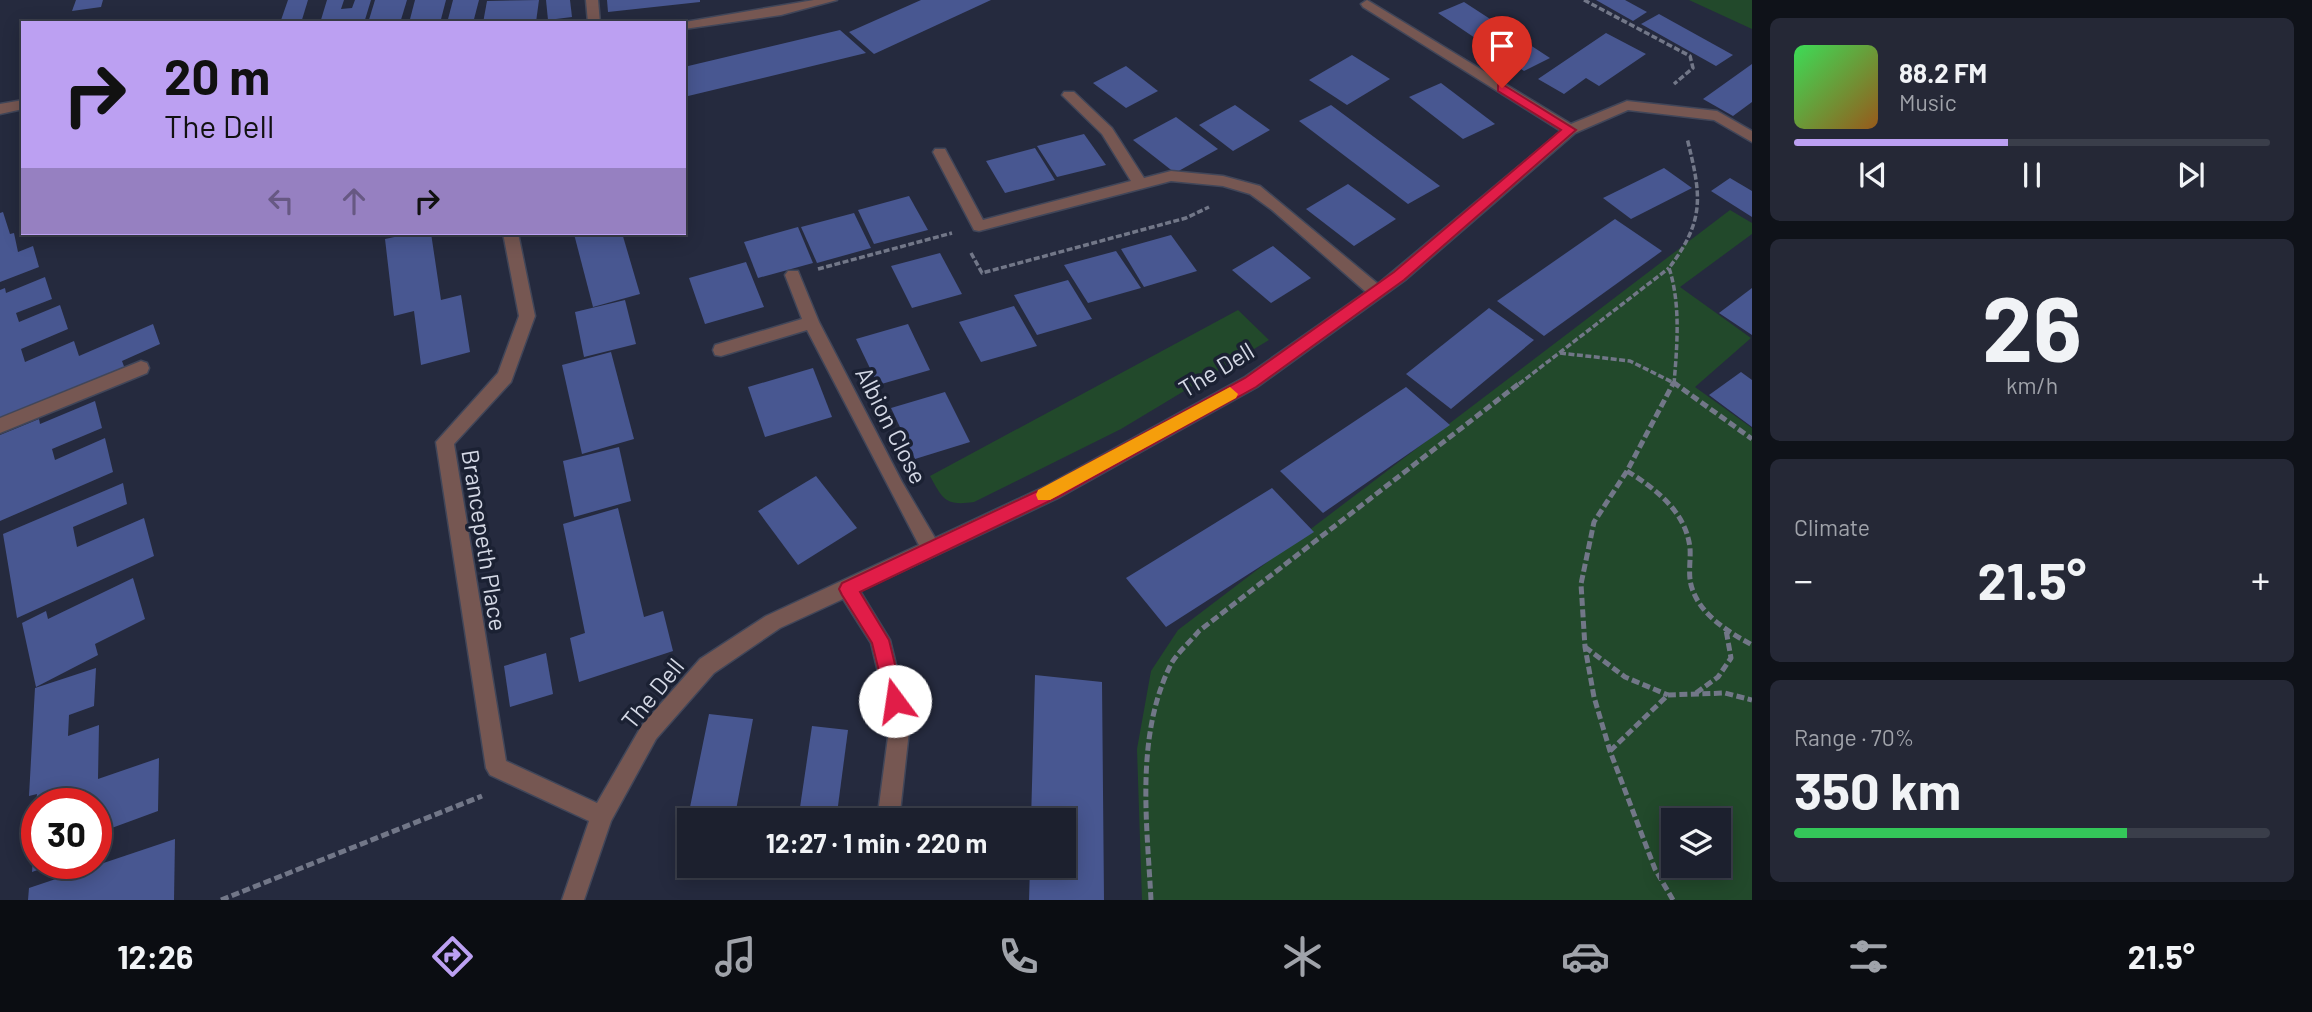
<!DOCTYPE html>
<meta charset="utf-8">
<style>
:root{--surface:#1c202e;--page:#252836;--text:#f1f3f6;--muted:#a0a3aa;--line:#3a3e4a;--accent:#bca0f2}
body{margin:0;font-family:Barlow,sans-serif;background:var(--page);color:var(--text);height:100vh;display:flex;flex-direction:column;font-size:26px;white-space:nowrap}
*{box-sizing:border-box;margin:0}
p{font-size:23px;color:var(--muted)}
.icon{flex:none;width:38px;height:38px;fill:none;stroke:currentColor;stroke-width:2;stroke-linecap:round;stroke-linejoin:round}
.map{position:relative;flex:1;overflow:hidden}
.panel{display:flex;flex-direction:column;gap:18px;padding:18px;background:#0f1219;width:560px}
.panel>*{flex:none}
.banner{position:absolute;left:21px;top:21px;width:665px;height:214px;border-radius:0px;box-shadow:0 4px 18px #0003,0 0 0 2px var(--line);background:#bca0f2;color:#111;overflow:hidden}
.fabs{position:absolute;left:1661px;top:808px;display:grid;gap:14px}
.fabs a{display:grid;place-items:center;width:70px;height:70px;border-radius:0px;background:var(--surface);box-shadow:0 4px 18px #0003,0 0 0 2px var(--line);font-size:35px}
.speed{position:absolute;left:21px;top:788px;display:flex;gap:14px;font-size:35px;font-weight:700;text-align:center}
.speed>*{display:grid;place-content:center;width:91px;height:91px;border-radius:50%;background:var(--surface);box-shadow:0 4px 18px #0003,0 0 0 2px var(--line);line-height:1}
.speed .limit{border:10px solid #d22;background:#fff;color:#111}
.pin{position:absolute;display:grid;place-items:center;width:60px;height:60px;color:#fff;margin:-72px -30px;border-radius:50% 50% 50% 0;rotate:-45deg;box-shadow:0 0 7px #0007}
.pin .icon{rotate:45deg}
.me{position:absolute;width:77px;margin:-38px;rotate:346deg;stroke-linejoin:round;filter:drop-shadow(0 0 5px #0008)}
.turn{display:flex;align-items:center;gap:24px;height:147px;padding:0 28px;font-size:32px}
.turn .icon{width:91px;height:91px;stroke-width:2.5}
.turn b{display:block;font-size:49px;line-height:60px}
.lanes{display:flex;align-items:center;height:66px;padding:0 28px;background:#0003;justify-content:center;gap:35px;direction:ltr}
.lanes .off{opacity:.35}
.big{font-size:52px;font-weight:700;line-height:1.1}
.panel .widget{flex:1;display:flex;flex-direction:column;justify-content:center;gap:10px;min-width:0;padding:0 24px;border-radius:10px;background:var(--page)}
.panel .dial{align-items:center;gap:0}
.dial b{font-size:91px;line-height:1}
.song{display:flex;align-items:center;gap:21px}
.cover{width:84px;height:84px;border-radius:10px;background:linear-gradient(135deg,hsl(130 70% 55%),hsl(30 70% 35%))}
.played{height:7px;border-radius:4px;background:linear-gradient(90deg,var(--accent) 45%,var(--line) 45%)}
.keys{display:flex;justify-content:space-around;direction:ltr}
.heat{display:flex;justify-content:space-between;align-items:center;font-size:38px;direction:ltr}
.charge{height:10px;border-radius:5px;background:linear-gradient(90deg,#34c759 70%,var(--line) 0)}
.trip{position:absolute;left:677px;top:808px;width:399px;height:70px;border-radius:0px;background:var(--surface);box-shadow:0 4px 18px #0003,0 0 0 2px var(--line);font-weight:700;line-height:70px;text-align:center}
.tab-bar{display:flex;height:112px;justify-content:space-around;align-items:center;background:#0b0d12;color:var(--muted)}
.tab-bar .icon{width:49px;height:49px}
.tab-bar .selected{color:var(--accent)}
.tab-bar b{font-size:32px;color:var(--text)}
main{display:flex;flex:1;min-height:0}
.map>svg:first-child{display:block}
.green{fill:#22492b;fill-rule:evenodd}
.building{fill:#485791}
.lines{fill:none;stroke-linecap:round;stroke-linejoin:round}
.service-casing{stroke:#414659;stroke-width:3}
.minor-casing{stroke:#414659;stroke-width:3}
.tertiary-casing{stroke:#414659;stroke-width:3}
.path-far1{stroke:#727788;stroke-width:3.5;stroke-dasharray:6 2.5;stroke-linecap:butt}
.path{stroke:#727788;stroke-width:5;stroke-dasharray:8 3.5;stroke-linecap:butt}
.service{fill:#765752;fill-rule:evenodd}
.minor{fill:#765752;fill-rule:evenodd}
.tertiary{fill:#765752;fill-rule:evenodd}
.route{fill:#e11d48;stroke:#92132f;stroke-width:2}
.slow{fill:#f59e0b}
.labels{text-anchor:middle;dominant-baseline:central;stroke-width:7;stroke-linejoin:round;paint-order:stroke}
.street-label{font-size:24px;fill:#d4d8e5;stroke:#1b2133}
</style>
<main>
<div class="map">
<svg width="1752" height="900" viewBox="0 0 1752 900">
<rect width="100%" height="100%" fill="#252a3e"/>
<g class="green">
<path d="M1689 0H1752V29Z"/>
<path d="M1730 210 1752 223V234L1680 287 1751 338 1695 387 1752 428V900H1142L1137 749 1151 671 1178 630ZM1673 821H1718V866H1673Z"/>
<path d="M1238 310 1269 340 1121 429 974 502C946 506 943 500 930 476Z"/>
</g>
<g class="building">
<path d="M76 0H103L101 7 72 11Z"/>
<path d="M288 0H308L301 23H280Z"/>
<path d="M327 0H344L341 9 352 8 355 0H371L364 23H320Z"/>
<path d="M375 0H407L400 23H368Z"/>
<path d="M415 0H446L440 23H409Z"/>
<path d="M453 0H479L473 23H447Z"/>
<path d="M539 0 536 22 483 23 487 1Z"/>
<path d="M546 0H570L572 17 548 20Z"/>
<path d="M607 0H700V2L608 12Z"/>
<path d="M921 0H991L874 54 849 32Z"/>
<path d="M1596 0H1625L1647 12 1633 21Z"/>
<path d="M1464 2 1550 58 1524 71 1438 13Z"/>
<path d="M1659 14 1733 55 1716 66 1641 24Z"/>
<path d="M840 30 866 53 684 97V67Z"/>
<path d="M1606 33 1646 54 1599 86 1586 78 1564 94 1538 79Z"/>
<path d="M1352 55 1390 79 1347 105 1309 80Z"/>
<path d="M1752 64V102L1733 116 1703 99Z"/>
<path d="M1126 66 1158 91 1126 108 1093 83Z"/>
<path d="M1441 83 1495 124 1463 139 1409 97Z"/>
<path d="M1235 105 1270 130 1233 151 1199 125Z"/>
<path d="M1331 105 1440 186 1408 204 1299 121Z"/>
<path d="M1176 117 1218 149 1175 173 1133 140Z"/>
<path d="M1084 134 1106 165 1057 177 1037 146Z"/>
<path d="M1035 148 1055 180 1005 193 986 161Z"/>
<path d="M1664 168 1692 188 1631 219 1603 198Z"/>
<path d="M1730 178 1752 191V217L1711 191Z"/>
<path d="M1348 184 1396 219 1354 246 1306 209Z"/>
<path d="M909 196 928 230 874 244 858 210Z"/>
<path d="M3 212 10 234 14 233 18 252 33 246 39 267 0 282V213Z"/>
<path d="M854 213 871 248 817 263 801 227Z"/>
<path d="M1615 219 1662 251 1544 336 1497 301Z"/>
<path d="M798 227 813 263 758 278 744 242Z"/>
<path d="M413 233H431L441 300 461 295 470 352 421 365 414 311 394 316 385 239Z"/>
<path d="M577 233H622L640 294 593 307 574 234Z"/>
<path d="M1171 235 1197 271 1144 287 1121 249Z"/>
<path d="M1273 246 1311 278 1271 303 1232 270Z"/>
<path d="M1116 251 1141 288 1088 303 1064 265Z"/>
<path d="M940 253 962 294 912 308 891 266Z"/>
<path d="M746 262 764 307 705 324 689 278Z"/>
<path d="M45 277 52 299 16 313 19 322 60 305 68 329 21 349 25 362 74 341 79 356 153 324 160 344 122 361 125 369 0 425V290L5 288 6 293Z"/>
<path d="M1068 280 1092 319 1037 335 1014 295Z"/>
<path d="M1752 288V335L1719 313Z"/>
<path d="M625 300 636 344 584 357 575 312Z"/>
<path d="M1014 306 1037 346 981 362 959 322Z"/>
<path d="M1489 308 1534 340 1451 409 1406 374Z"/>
<path d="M908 324 930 370 878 385 856 339Z"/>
<path d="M611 352 634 439 582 454 562 365Z"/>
<path d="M813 368 832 417 765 437 748 387Z"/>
<path d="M1741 372 1752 380V427L1709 395Z"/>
<path d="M1406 387 1450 425 1323 513 1280 471Z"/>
<path d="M945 392 970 442 915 459 891 408Z"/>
<path d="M95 401 102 428 52 449 55 460 105 438 113 472 0 521V435L39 419 40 424Z"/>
<path d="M619 447 631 501 574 517 563 461Z"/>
<path d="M816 476 857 528 798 565 758 511Z"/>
<path d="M123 483 127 504 73 527 77 547 144 518 154 556 17 618 3 534Z"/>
<path d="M1272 488 1314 532 1166 627 1126 578Z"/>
<path d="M618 508 644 617 663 611 673 651 579 682 570 638 585 633 563 524Z"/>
<path d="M133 578 145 619 95 644 98 655 36 687 22 623 46 611 48 619Z"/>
<path d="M546 653 553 694 510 707 504 666Z"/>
<path d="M96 668 94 706 69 715 68 736 99 725 98 779 159 758 158 811 109 829V845L96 849V803H36L37 794 29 796 35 688Z"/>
<path d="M1035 675 1102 682 1104 900H1029L1030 866H1064V821H1031Z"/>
<path d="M709 714 753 719 734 821H690V862L679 861Z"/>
<path d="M812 726 848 730 836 821H798Z"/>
<path d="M35 829 37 863H57L32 872Z"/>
<path d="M175 839 174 900H28L29 888Z"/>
</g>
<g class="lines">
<defs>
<g id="service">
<path d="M586 0H598L600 23H588Z"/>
<path d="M141 361 147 363 149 368 147 373 0 433V418Z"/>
</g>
<path id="minor" d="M1367 0 1571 124 1627 101 1717 111 1752 131V142L1714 120 1628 110 1575 133 1405 280 1257 387 1058 498 860 591 890 640 910 722 899 821H877L890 722 871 643 843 599 780 628 714 673 656 739 611 821 584 900H562L589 821 490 775 486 768 436 442 498 373 519 316 503 233H518L535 316 511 382 454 444 506 761 597 803 642 725 700 659 766 616 919 545 807 330 721 356 715 355 713 350 715 345 802 319 785 275 788 271H798L819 322 902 482 935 538 1046 486 1245 377 1366 292 1272 210 1250 194 1223 186 1171 181 979 231 974 230 933 152 935 149H945L983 220 1131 181 1102 134 1062 95 1064 92H1074L1112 128 1144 178 1171 171 1223 176 1260 186 1378 284 1561 131 1363 7 1361 4Z"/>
<g id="tertiary">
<path d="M814 0H837L781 15 684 29V23H679Z"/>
<path d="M23 100V109L0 114V104Z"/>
</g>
</defs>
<use href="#service" class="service-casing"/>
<use href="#minor" class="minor-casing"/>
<use href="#tertiary" class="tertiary-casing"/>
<g class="path-far1">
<path d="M1584 0 1690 56 1693 68 1674 84"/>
<path d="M971 253 982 273 1186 218 1209 207"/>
<path d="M818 269 952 233"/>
<path d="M1560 353 1630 361 1676 384"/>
<path d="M1519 384 1669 268"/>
<path d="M1674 384C1677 347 1681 304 1669 268 1706 219 1701 195 1687 138"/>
</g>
<g class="path">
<path d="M1673 382 1752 439"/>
<path d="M1627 471C1656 489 1686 512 1690 548 1691 562 1687 577 1693 591 1703 617 1729 632 1752 645"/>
<path d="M1585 647 1625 677 1668 695"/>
<path d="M1696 693 1718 677 1731 658 1726 630"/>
<path d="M1610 751 1668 695 1725 693 1752 700"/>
<path d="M221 900 482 796"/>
<path d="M1151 900C1147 822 1135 737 1171 664 1178 652 1190 642 1199 631L1521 382"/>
<path d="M1673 900 1655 869 1610 751 1594 697 1585 647 1581 584 1594 522 1627 471 1674 382"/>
</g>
<use href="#service" class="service"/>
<use href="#minor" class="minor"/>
<use href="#tertiary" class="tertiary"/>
</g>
<path class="route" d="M1502 84 1576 130 1404 280 1256 387 1058 497 860 592 889 640 904 701 901 708 895 710 888 708 872 643 842 595 839 589 842 583 1046 487 1245 378 1394 272 1561 130 1498 91V85Z"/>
<path class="slow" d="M1230 387 1238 394 1236 398 1050 500H1038L1036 495 1038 490Z"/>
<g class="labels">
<g class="street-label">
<text transform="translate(1216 369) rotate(-31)">The Dell</text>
<text transform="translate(892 425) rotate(63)">Albion Close</text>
<text transform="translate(485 540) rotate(81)">Brancepeth Place</text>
<text transform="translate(652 693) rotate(-51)">The Dell</text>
</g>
</g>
</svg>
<div class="fabs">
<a><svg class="icon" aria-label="layers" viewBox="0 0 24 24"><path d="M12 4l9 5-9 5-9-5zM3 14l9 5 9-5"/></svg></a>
</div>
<div class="speed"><div class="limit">30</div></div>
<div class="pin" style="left:1502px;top:88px;background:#d93025"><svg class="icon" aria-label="arrive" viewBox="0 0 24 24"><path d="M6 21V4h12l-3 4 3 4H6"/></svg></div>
<svg class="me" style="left:895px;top:701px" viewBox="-20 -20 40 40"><circle r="19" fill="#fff"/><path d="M0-13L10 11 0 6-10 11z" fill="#e11d48"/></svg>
<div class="trip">12:27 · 1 min · 220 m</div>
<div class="banner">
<div class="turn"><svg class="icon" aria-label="right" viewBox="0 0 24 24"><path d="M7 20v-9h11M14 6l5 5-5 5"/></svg><div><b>20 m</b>The Dell</div></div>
<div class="lanes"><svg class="icon off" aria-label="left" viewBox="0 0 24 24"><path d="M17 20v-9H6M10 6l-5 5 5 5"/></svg><svg class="icon off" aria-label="ahead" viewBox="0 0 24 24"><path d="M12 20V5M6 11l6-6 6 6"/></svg><svg class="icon" aria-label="right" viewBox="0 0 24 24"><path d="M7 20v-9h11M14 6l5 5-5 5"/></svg></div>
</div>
</div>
<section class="panel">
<div class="widget">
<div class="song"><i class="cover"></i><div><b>88.2 FM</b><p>Music</p></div></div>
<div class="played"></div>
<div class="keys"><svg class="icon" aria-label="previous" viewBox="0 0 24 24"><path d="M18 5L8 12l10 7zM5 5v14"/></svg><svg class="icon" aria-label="pause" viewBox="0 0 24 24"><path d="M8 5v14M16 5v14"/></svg><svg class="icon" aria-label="next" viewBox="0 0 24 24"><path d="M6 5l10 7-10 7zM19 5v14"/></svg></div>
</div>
<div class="widget dial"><b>26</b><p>km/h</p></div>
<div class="widget"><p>Climate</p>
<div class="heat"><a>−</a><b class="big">21.5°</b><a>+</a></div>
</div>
<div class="widget"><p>Range · 70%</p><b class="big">350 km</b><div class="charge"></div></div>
</section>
</main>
<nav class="tab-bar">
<b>12:26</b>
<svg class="icon selected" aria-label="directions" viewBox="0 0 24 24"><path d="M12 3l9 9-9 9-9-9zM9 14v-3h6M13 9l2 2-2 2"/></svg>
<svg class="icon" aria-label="music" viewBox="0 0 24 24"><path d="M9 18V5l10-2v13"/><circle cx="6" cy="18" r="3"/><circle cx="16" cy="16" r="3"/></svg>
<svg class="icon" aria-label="phone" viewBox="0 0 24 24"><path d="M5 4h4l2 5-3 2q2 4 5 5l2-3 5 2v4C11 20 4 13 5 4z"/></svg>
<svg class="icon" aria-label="climate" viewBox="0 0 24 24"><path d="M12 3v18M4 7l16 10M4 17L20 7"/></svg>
<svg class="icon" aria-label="car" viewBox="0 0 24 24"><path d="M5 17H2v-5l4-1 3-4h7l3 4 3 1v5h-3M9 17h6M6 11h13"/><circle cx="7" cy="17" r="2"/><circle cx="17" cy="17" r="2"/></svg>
<svg class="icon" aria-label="filters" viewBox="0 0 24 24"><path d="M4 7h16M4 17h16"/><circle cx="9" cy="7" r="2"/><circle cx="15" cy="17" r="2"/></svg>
<b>21.5°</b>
</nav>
